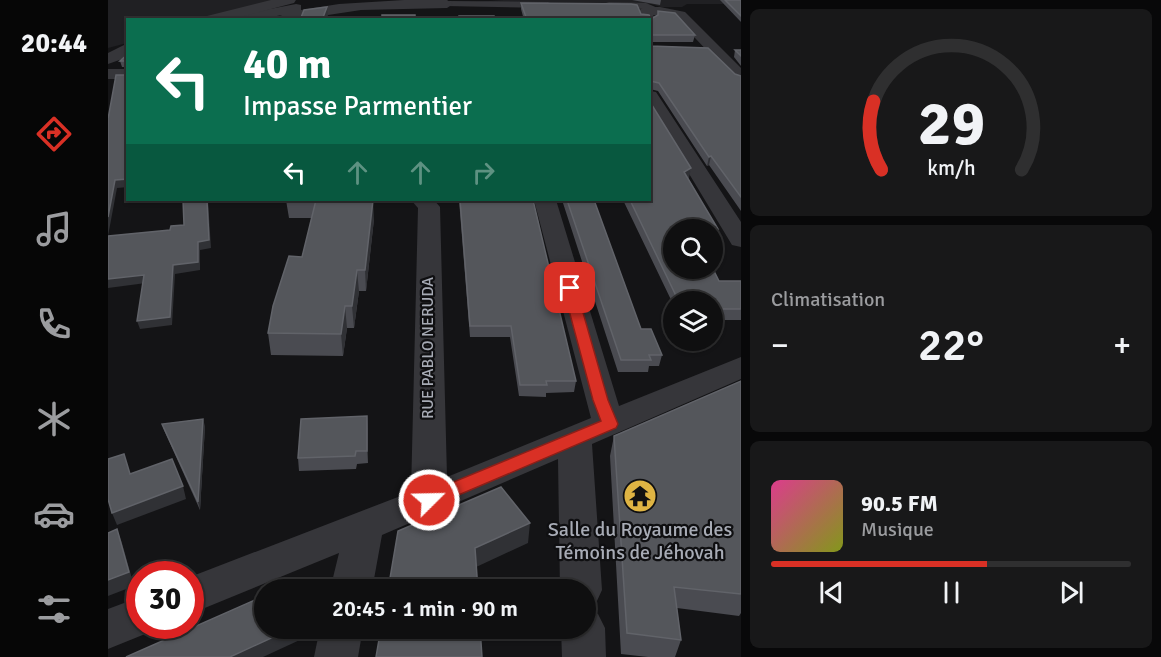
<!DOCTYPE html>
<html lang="fr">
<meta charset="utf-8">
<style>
:root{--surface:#0f0f10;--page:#181819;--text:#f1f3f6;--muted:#9b9c9f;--line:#2f2f30;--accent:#d93025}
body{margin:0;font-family:Signika,sans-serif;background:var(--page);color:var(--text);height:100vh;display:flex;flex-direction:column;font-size:22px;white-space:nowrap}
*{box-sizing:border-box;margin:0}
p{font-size:20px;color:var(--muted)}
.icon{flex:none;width:33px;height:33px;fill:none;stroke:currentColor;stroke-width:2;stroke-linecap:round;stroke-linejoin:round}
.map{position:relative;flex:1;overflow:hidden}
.details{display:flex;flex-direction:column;gap:9px;padding:9px;background:#080809;width:420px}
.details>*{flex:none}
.guide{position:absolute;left:18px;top:18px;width:525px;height:183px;border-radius:0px;box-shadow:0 2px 4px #0004,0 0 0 2px var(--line);background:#0b6e4f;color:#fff;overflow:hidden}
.tools{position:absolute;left:555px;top:219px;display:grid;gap:12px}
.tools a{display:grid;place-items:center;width:60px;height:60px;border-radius:50%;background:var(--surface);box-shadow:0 2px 4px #0004,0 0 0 2px var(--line);font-size:30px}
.speed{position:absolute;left:18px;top:561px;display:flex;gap:12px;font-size:30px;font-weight:700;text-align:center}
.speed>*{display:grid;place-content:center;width:78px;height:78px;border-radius:50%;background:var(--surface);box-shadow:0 2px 4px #0004,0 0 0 2px var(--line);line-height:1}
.speed .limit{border:9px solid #d22;background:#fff;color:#111}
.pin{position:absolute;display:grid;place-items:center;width:51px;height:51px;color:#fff;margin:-26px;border-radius:12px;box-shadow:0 3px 9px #0006}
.me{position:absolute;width:66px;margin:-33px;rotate:67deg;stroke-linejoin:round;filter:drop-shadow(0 0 4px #0008)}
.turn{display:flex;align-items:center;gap:21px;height:126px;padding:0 18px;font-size:27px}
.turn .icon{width:78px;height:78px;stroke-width:2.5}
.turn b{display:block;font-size:42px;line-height:51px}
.lanes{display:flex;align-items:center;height:57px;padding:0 18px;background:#0003;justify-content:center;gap:30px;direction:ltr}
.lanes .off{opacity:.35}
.big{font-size:45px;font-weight:600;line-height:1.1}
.details .widget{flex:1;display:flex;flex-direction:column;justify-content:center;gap:9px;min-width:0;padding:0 21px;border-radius:9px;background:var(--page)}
.details .dial{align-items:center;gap:0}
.dial svg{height:156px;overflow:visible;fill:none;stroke:var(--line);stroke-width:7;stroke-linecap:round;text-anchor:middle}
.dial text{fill:var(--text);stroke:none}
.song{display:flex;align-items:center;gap:18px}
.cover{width:72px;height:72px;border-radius:9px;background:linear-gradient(135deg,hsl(330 70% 55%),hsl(70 70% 35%))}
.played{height:6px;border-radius:3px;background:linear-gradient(90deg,var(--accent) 60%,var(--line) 60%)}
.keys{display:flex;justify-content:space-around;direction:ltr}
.heat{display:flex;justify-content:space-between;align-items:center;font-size:33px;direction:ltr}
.trip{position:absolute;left:146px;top:579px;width:342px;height:60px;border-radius:30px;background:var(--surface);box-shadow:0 2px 4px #0004,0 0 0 2px var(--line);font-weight:600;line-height:60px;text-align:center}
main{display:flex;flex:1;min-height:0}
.tab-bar{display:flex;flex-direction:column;width:108px;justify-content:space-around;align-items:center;background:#060606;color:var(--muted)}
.tab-bar .icon{width:42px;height:42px}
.tab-bar .active{color:var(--accent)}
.tab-bar b{font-size:27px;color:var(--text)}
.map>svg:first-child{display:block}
.built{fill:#202023}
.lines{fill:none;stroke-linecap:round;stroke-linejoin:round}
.pedestrian{fill:#36363a;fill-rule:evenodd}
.minor{fill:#36363a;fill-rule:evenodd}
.tertiary{fill:#36363a;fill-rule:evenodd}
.wall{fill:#4a4b51}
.shaded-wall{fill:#303135}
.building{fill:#54565b;stroke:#616369;stroke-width:1.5}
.route{fill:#d93025;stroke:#8d1f18;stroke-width:1.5}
.labels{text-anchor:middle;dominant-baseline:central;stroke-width:4.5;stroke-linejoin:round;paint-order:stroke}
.street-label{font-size:16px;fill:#a7abb5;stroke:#0f0f11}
.near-poi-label{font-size:20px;fill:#a7abb5;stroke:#0f0f11}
</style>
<main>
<nav class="tab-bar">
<b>20:44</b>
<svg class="icon active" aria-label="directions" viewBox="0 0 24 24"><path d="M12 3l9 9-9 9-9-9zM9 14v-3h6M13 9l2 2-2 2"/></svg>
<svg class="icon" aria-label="music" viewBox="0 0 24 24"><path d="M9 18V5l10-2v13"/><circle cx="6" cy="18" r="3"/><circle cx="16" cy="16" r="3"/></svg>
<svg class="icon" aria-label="phone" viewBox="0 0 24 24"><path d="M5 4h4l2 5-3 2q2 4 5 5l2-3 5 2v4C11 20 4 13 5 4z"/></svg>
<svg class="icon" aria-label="climate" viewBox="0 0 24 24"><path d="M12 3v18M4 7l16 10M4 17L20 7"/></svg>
<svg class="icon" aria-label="car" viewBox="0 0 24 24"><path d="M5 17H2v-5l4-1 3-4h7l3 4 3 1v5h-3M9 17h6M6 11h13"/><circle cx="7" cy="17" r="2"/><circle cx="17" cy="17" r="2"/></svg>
<svg class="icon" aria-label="filters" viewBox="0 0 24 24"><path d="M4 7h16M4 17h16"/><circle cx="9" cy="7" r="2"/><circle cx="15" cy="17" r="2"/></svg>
</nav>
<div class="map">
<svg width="633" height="657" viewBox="0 0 633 657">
<rect width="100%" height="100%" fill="#141416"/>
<g class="built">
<path d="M0 0H177L105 19 20 20 19 43 0 48Z"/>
<path d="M395 0H620L615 4H579L574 7H553L543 4 355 3Z"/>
</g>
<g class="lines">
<g class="pedestrian">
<path d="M339 1 440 2 445 5 440 8 336 6V2Z"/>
<path d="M501 2 538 3 557 11 552 14 537 9 498 7V3Z"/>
</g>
<g class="minor">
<path d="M296 0H339L345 4 339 8 253 10 187 20H162L174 15 148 20H119L125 16 188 4 193 5V10L231 4Z"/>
<path d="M536 7H552L577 12 633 68V82L627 80 568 18 545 15 548 20 542 24V20H534L530 11Z"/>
<rect x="0" y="69" width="20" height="10"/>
<path d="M542 91 548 92 633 222V247L624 245 621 240 542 109Z"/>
<path d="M303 200H326L332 207 339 477 483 418 426 200H448L511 406 633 357V379L484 444 494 590 488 603 477 607V590H452L450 459 274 535 264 590H222L231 553 82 614V577L303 492 310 208Z"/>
<path d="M32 597V626H49L47 630 0 649V609Z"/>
<path d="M477 609 490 614 497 628 498 657H454L453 628H477Z"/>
<path d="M212 628H255L250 657H206Z"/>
</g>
<g class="tertiary">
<path d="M163 0H188L186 3 121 20H93L95 17Z"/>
<path d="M20 43V57L0 64V53Z"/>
</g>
</g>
<g class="wall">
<path d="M524 0H553L552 5Z"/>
<path d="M612 0H633V22Z"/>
<path d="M413 3 533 14 543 19 550 15V11L587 35 585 42H542V20H416L413 9Z"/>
<path d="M542 44V46L600 48 627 74 633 76V211L601 165 599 166 550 91 542 89V102L583 168 580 178 610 229 608 240H604V230H566V268H604V267L611 281H633V320H604V302H566V306L515 200H542Z"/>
<path d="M627 50H633V66L626 57Z"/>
<path d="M20 54V67H14L12 61Z"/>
<path d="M178 200H252L266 219 258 291H251L246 328H239L235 356 163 355 160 333 194 257 204 218H181Z"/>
<path d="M351 200H425L468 381 466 392 438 393V397L411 396 402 337H362Z"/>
<path d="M454 200H486L533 329 554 355 551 366H541L540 372H510Z"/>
<path d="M633 381V613L631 616 569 608 573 640 567 657H540L513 654 502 456 506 436Z"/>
<path d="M54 424 97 426 92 510 56 430Z"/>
<path d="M260 428V463L249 464 248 469 191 471 190 458Z"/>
</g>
<g class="shaded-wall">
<path d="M219 7 220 17 219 20H214Z"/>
<path d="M603 156 601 165 599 166 601 157Z"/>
<path d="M583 168 581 178 574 182 576 172Z"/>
<path d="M20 179V187L9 188 0 236V217L7 180Z"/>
<path d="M99 200H100L103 248 92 250V270L67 274 64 325 32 329 29 321 65 265 90 242Z"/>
<path d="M265 200 266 219 258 291 257 270Z"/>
<path d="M249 270 251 291 246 328 244 306Z"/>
<path d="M36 275 38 283 0 288V279Z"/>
<path d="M237 306 239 328 235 356 233 334Z"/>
<path d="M259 416 260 428V463L259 451Z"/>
<path d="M95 419 97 426 92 510 90 502Z"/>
<path d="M75 486 78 499 9 525 4 513Z"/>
<path d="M422 523 420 543 366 568 367 548Z"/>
<path d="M9 529 14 543 26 586 0 596V580Z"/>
<path d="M185 628H210L209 632 155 657H122Z"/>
</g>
<g class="building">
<path d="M617 0H633V16Z"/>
<path d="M413 3 523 4 529 5 533 14 541 15 543 19 550 15V11L567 13 587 35H543L542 36V20H419Z"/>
<path d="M219 7 214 20H192L196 10Z"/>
<rect x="274" y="15" width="33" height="5"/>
<rect x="351" y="16" width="35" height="4"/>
<path d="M542 44V46L600 48 627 74 633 76V197L603 156 601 157 551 83 542 81V102L583 168 576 172 610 229 566 230V268H604V267L611 281H633V309H604V302H571L522 200H542Z"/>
<path d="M627 50H633V56Z"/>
<path d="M20 54V61H12Z"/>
<path d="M20 74V179L7 180 0 217V119L8 75H19Z"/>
<path d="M75 200H99L101 240 90 242V262L65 265 62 317 29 321 36 275 0 279V236L62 230 63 226 76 225Z"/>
<path d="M208 200H265L257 270H249L244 306H237L233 334 160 333 165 306 181 256 194 257Z"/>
<path d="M352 200H425L468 381H438L439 385H412L403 326H362Z"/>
<path d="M459 200H486L533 329H543L554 355H541L543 360H513Z"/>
<path d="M633 381V594L566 587 573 640 519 633 506 436Z"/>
<path d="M259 416V451H248L247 456 190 458 193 419Z"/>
<path d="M95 419 90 502 54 424Z"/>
<path d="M16 454 22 474 64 459 75 486 4 513 0 499V459Z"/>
<path d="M393 487 422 523 367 548 370 590H280L290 531Z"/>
<path d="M9 529 21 572 0 580V533Z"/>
<path d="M187 583 197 590H172Z"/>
<path d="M156 596V628H185L122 657H18Z"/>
<path d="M273 628H372L374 657H268Z"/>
</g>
<path class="route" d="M462 285 468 288 500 400 510 424 508 428 327 505 321 507 314 505 312 500 314 495 493 421 485 400 455 288Z"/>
<defs>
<symbol id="temple-disc" viewBox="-11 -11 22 22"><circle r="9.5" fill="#dfb443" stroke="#0f0f11"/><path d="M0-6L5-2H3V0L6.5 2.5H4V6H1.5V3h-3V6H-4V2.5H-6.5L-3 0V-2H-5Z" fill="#111"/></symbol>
</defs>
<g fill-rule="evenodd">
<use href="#temple-disc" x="513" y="477" width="38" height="38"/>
</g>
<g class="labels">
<g class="street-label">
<text transform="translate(320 348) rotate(-90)">RUE PABLO NERUDA</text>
</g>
<g class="near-poi-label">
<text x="532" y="529">Salle du Royaume des<tspan x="532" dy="23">Témoins de Jéhovah</tspan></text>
</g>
</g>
</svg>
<div class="tools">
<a><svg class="icon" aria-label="search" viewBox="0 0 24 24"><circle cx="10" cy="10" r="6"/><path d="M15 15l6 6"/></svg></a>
<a><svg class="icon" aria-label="layers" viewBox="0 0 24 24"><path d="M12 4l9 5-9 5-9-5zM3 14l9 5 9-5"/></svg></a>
</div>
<div class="speed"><div class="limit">30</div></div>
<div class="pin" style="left:462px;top:288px;background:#d93025"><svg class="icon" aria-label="arrive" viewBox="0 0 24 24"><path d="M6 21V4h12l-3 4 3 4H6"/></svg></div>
<svg class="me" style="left:321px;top:500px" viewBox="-20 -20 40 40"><circle r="17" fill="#d93025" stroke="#fff" stroke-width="3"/><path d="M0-11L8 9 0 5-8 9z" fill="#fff"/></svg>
<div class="trip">20:45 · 1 min · 90 m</div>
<div class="guide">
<div class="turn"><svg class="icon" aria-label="left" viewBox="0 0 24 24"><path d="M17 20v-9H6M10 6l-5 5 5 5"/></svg><div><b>40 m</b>Impasse Parmentier</div></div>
<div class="lanes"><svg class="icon" aria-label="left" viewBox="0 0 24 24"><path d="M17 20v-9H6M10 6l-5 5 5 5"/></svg><svg class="icon off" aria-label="ahead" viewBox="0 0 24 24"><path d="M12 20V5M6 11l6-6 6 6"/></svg><svg class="icon off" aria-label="ahead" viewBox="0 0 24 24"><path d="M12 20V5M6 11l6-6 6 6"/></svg><svg class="icon off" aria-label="right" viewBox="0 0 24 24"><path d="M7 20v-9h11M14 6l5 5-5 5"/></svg></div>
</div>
</div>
<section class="details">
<div class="widget dial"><svg viewBox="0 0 100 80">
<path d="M14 69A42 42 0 1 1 86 69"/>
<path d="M14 69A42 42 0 0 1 10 34" stroke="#d93025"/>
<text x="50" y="56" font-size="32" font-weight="700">29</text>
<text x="50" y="72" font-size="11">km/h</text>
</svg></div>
<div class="widget"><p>Climatisation</p>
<div class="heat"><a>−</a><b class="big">22°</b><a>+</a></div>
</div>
<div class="widget">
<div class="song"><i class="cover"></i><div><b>90.5 FM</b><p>Musique</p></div></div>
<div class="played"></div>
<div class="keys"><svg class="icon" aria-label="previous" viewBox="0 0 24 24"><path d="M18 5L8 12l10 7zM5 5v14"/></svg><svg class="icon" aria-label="pause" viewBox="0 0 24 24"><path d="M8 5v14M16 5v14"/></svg><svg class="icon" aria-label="next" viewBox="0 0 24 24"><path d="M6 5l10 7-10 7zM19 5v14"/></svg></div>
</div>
</section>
</main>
